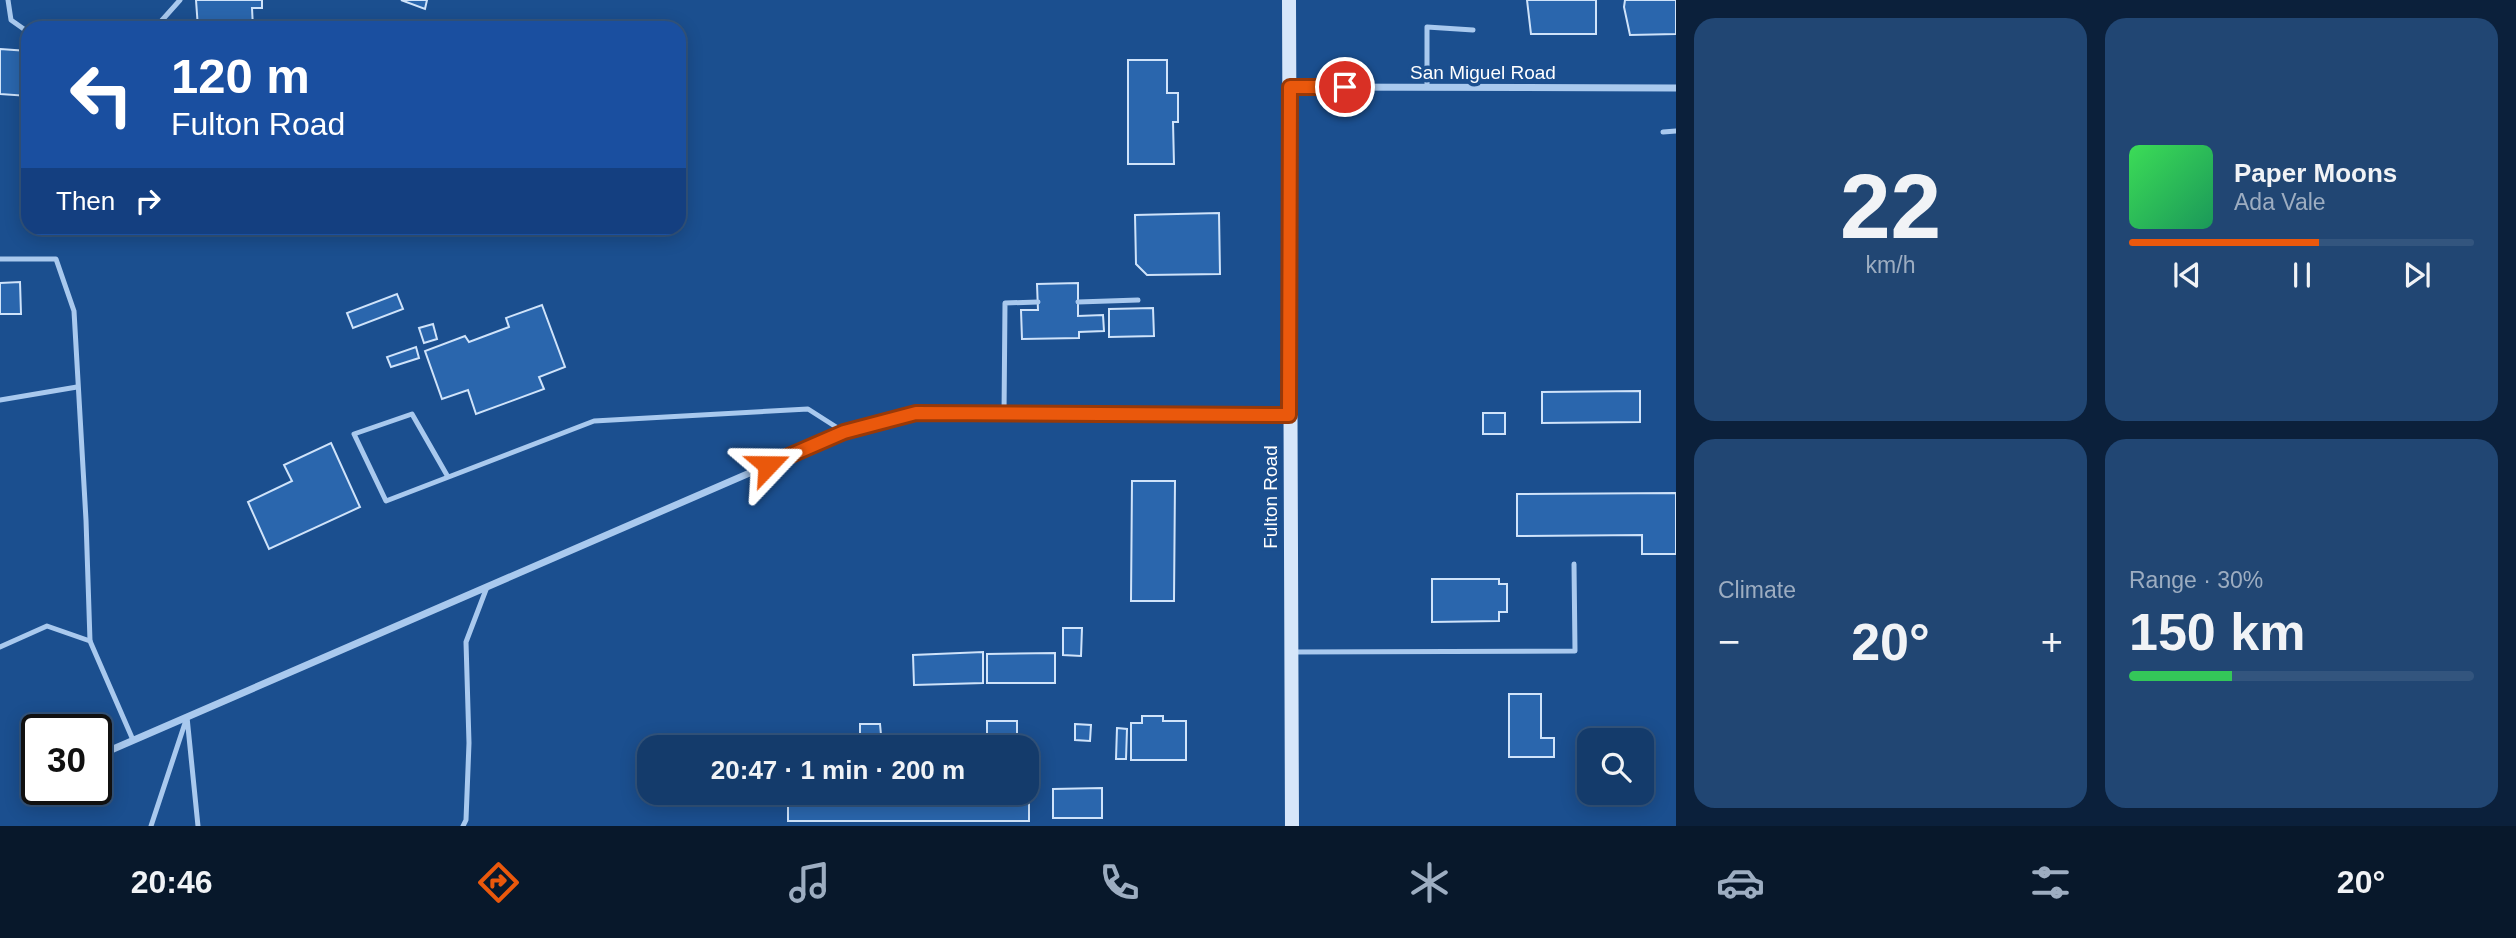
<!DOCTYPE html>
<meta charset="utf-8">
<style>
:root{--surface:#143b6b;--page:#214673;--text:#f1f3f6;--muted:#9dadc1;--line:#33557e;--accent:#ea580c}
body{margin:0;font-family:Helvetica,sans-serif;background:var(--page);color:var(--text);height:100vh;display:flex;flex-direction:column;font-size:26px;white-space:nowrap}
*{box-sizing:border-box;margin:0}
p{font-size:23px;color:var(--muted)}
.icon{flex:none;width:38px;height:38px;fill:none;stroke:currentColor;stroke-width:2;stroke-linecap:round;stroke-linejoin:round}
.map{position:relative;flex:1;overflow:hidden}
.drawer{display:flex;flex-direction:column;gap:18px;padding:18px;background:#0b203b;width:840px}
.drawer>*{flex:none}
.guide{position:absolute;left:21px;top:21px;width:665px;height:214px;border-radius:21px;box-shadow:0 4px 18px #0003,0 0 0 2px var(--line);background:#1a4fa0;color:#fff;overflow:hidden}
.buttons{position:absolute;left:1577px;top:728px;display:grid;gap:14px}
.buttons a{display:grid;place-items:center;width:77px;height:77px;border-radius:14px;background:var(--surface);box-shadow:0 4px 18px #0003,0 0 0 2px var(--line);font-size:35px}
.speed{position:absolute;left:21px;top:714px;display:flex;gap:14px;font-size:35px;font-weight:700;text-align:center}
.speed>*{display:grid;place-content:center;width:91px;height:91px;border-radius:50%;background:var(--surface);box-shadow:0 4px 18px #0003,0 0 0 2px var(--line);line-height:1}
.speed .limit{border:4px solid #111;border-radius:10px;background:#fff;color:#111}
.pin{position:absolute;display:grid;place-items:center;width:60px;height:60px;color:#fff;margin:-30px;border:4px solid #fff;border-radius:50%;box-shadow:0 2px 7px #0007}
.me{position:absolute;width:77px;margin:-38px;rotate:67deg;stroke-linejoin:round;filter:drop-shadow(0 0 5px #0008)}
.turn{display:flex;align-items:center;gap:24px;height:147px;padding:0 35px;font-size:32px}
.turn .icon{width:91px;height:91px;stroke-width:2.5}
.turn b{display:block;font-size:49px;line-height:60px}
.then{display:flex;align-items:center;height:66px;padding:0 35px;background:#0003;gap:14px;font-size:26px}
.big{font-size:52px;font-weight:800;line-height:1.1}
.drawer .widget{flex:1;display:flex;flex-direction:column;justify-content:center;gap:10px;min-width:0;padding:0 24px;border-radius:21px;background:var(--page)}
.drawer .dial{align-items:center;gap:0}
.dial b{font-size:91px;line-height:1}
.song{display:flex;align-items:center;gap:21px}
.cover{width:84px;height:84px;border-radius:10px;background:linear-gradient(135deg,hsl(130 70% 55%),hsl(150 70% 35%))}
.played{height:7px;border-radius:4px;background:linear-gradient(90deg,var(--accent) 55%,var(--line) 55%)}
.keys{display:flex;justify-content:space-around;direction:ltr}
.heat{display:flex;justify-content:space-between;align-items:center;font-size:38px;direction:ltr}
.charge{height:10px;border-radius:5px;background:linear-gradient(90deg,#34c759 30%,var(--line) 0)}
.drawer .tiles{flex:1;display:grid;gap:18px;grid-template-columns:repeat(2,1fr)}
.trip{position:absolute;left:637px;top:735px;width:402px;height:70px;border-radius:21px;background:var(--surface);box-shadow:0 4px 18px #0003,0 0 0 2px var(--line);font-weight:800;line-height:70px;text-align:center}
.menu{display:flex;height:112px;justify-content:space-around;align-items:center;background:#08182b;color:var(--muted)}
.menu .icon{width:49px;height:49px}
.menu .selected{color:var(--accent)}
.menu b{font-size:32px;color:var(--text)}
main{display:flex;flex:1;min-height:0}
.map>svg:first-child{display:block}
.building{fill:#2a66ad;stroke:#cfe3fa;stroke-width:2}
.lines{fill:none;stroke-linecap:round;stroke-linejoin:round}
.lane{stroke:#a9c9ee;stroke-width:5}
.street{stroke:#a9c9ee;stroke-width:7}
.secondary{stroke:#d6e6fa;stroke-width:14}
.route-casing{stroke:#983908;stroke-width:18}
.route{stroke:#ea580c;stroke-width:12}
.labels{text-anchor:middle;dominant-baseline:central;stroke-width:7;stroke-linejoin:round;paint-order:stroke}
.street-label{font-size:19px;fill:#fff;stroke:#1b4f8f}
</style>
<main>
<div class="map">
<svg width="1676" height="826" viewBox="0 0 1676 826">
<rect width="100%" height="100%" fill="#1b4f8f"/>
<g class="building">
<path d="M196 0H262V8H252L253 28H198Z"/>
<path d="M401 0H427L425 9Z"/>
<path d="M1527 0H1596V34H1531Z"/>
<path d="M1625 0H1676V34L1630 35 1624 7Z"/>
<path d="M0 49 28 51V96L0 94Z"/>
<path d="M1128 60H1167V93H1178V122H1173L1174 164H1128Z"/>
<path d="M1219 213 1220 274 1147 275 1136 264 1135 215Z"/>
<path d="M20 282 21 314H0V283Z"/>
<path d="M1078 283V316L1103 315 1104 331 1079 332V338L1022 339 1021 310H1038L1037 284Z"/>
<path d="M397 294 403 309 353 328 347 313Z"/>
<path d="M542 305 565 367 539 377 544 389 476 414 468 390 442 399 425 351 465 336 469 342 509 327 506 318Z"/>
<path d="M1153 308 1154 336 1109 337V309Z"/>
<path d="M433 324 437 339 424 343 419 328Z"/>
<path d="M416 347 419 358 391 367 387 357Z"/>
<path d="M1640 391V422L1542 423V392Z"/>
<rect x="1483" y="413" width="22" height="21"/>
<path d="M331 443 360 507 269 549 248 502 292 481 284 465Z"/>
<path d="M1132 481H1175L1174 601H1131Z"/>
<path d="M1676 493V554H1642V535L1517 536V494Z"/>
<path d="M1432 579H1499V584H1507V612H1499V621L1432 622Z"/>
<path d="M1063 628H1082L1081 656 1063 655Z"/>
<path d="M983 652V683L914 685 913 655Z"/>
<path d="M1055 653V683H987V654Z"/>
<path d="M1509 694H1541V738H1554V757H1509Z"/>
<path d="M1142 716H1163V721H1186V760H1131V723H1142Z"/>
<rect x="987" y="721" width="30" height="26"/>
<path d="M860 724H880L881 735H860Z"/>
<path d="M1075 724 1091 725 1090 741 1075 740Z"/>
<path d="M1117 728 1127 729 1126 759H1116Z"/>
<path d="M1027 788H1029V821H788V793H1027Z"/>
<path d="M1102 788V818H1053V789Z"/>
</g>
<g class="lines">
<g class="lane">
<path d="M8 0 11 20 28 32"/>
<path d="M155 28 180 0"/>
<path d="M1427 87V27L1473 30"/>
<path d="M1663 132 1676 131"/>
<path d="M0 259H56L74 311 86 520 90 641"/>
<path d="M1078 302 1138 300"/>
<path d="M0 400 77 387"/>
<path d="M1004 415 1005 303 1038 302"/>
<path d="M448 477 412 414 354 434 386 501 594 421 808 409 844 432"/>
<path d="M0 647 47 626 90 641 133 740"/>
<path d="M1294 652 1575 651 1574 564"/>
<path d="M151 826 187 717 198 826"/>
<path d="M463 826 466 820 469 743 466 642 487 587"/>
</g>
<g class="street">
<path d="M1290 87 1676 88"/>
<path d="M104 753 844 432 916 413 1289 415"/>
</g>
<path class="secondary" d="M1289 0 1292 826"/>
</g>
<g class="lines">
<defs>
<path id="route" d="M768 465 844 432 916 413 1289 415 1290 87H1345"/>
</defs>
<use href="#route" class="route-casing"/>
<use href="#route" class="route"/>
</g>
<g class="labels">
<g class="street-label">
<text x="1483" y="72">San Miguel Road</text>
<text transform="translate(1270 497) rotate(-90)">Fulton Road</text>
</g>
</g>
</svg>
<div class="buttons">
<a><svg class="icon" aria-label="search" viewBox="0 0 24 24"><circle cx="10" cy="10" r="6"/><path d="M15 15l6 6"/></svg></a>
</div>
<div class="speed"><div class="limit">30</div></div>
<div class="pin" style="left:1345px;top:87px;background:#d93025"><svg class="icon" aria-label="arrive" viewBox="0 0 24 24"><path d="M6 21V4h12l-3 4 3 4H6"/></svg></div>
<svg class="me" style="left:768px;top:465px" viewBox="-20 -20 40 40"><path d="M0-17L14 15 0 8-14 15z" fill="#ea580c" stroke="#fff" stroke-width="4"/></svg>
<div class="trip">20:47 · 1 min · 200 m</div>
<div class="guide">
<div class="turn"><svg class="icon" aria-label="left" viewBox="0 0 24 24"><path d="M17 20v-9H6M10 6l-5 5 5 5"/></svg><div><b>120 m</b>Fulton Road</div></div>
<div class="then">Then<svg class="icon" aria-label="right" viewBox="0 0 24 24"><path d="M7 20v-9h11M14 6l5 5-5 5"/></svg></div>
</div>
</div>
<section class="drawer">
<div class="tiles">
<div class="widget dial"><b>22</b><p>km/h</p></div>
<div class="widget">
<div class="song"><i class="cover"></i><div><b>Paper Moons</b><p>Ada Vale</p></div></div>
<div class="played"></div>
<div class="keys"><svg class="icon" aria-label="previous" viewBox="0 0 24 24"><path d="M18 5L8 12l10 7zM5 5v14"/></svg><svg class="icon" aria-label="pause" viewBox="0 0 24 24"><path d="M8 5v14M16 5v14"/></svg><svg class="icon" aria-label="next" viewBox="0 0 24 24"><path d="M6 5l10 7-10 7zM19 5v14"/></svg></div>
</div>
<div class="widget"><p>Climate</p>
<div class="heat"><a>−</a><b class="big">20°</b><a>+</a></div>
</div>
<div class="widget"><p>Range · 30%</p><b class="big">150 km</b><div class="charge"></div></div>
</div>
</section>
</main>
<nav class="menu">
<b>20:46</b>
<svg class="icon selected" aria-label="directions" viewBox="0 0 24 24"><path d="M12 3l9 9-9 9-9-9zM9 14v-3h6M13 9l2 2-2 2"/></svg>
<svg class="icon" aria-label="music" viewBox="0 0 24 24"><path d="M9 18V5l10-2v13"/><circle cx="6" cy="18" r="3"/><circle cx="16" cy="16" r="3"/></svg>
<svg class="icon" aria-label="phone" viewBox="0 0 24 24"><path d="M5 4h4l2 5-3 2q2 4 5 5l2-3 5 2v4C11 20 4 13 5 4z"/></svg>
<svg class="icon" aria-label="climate" viewBox="0 0 24 24"><path d="M12 3v18M4 7l16 10M4 17L20 7"/></svg>
<svg class="icon" aria-label="car" viewBox="0 0 24 24"><path d="M5 17H2v-5l4-1 3-4h7l3 4 3 1v5h-3M9 17h6M6 11h13"/><circle cx="7" cy="17" r="2"/><circle cx="17" cy="17" r="2"/></svg>
<svg class="icon" aria-label="filters" viewBox="0 0 24 24"><path d="M4 7h16M4 17h16"/><circle cx="9" cy="7" r="2"/><circle cx="15" cy="17" r="2"/></svg>
<b>20°</b>
</nav>
